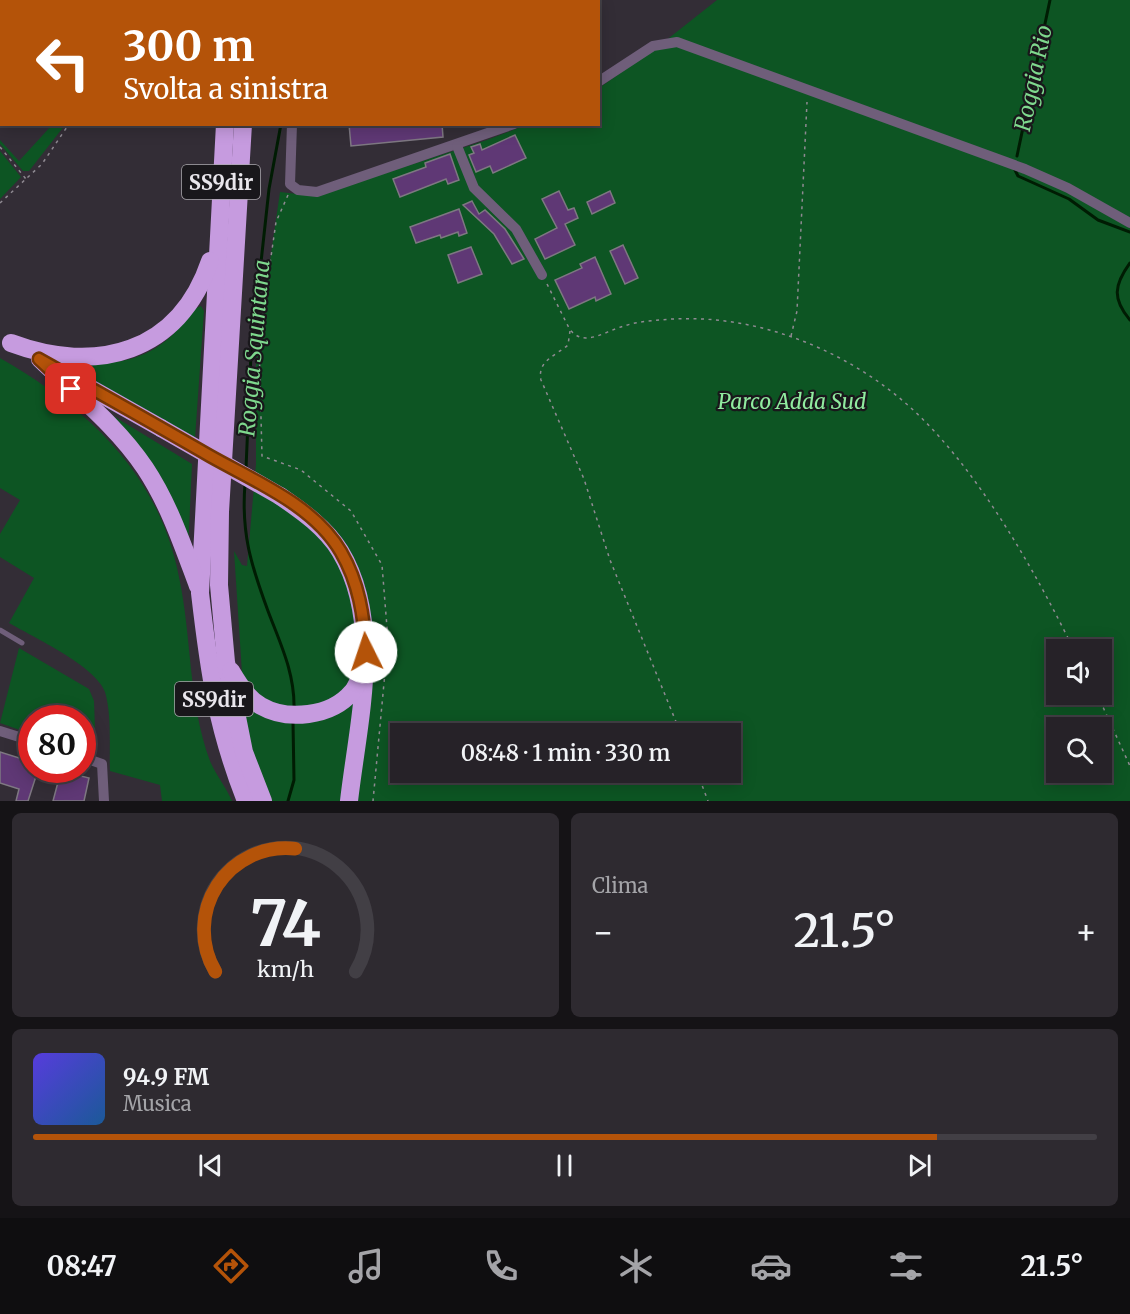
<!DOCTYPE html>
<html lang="it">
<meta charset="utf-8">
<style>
:root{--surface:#262228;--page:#2e2a30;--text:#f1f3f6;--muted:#a4a4a8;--line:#423f45;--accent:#b45309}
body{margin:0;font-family:Merriweather,serif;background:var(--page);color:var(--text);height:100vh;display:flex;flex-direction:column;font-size:22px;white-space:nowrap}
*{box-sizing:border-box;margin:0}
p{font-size:20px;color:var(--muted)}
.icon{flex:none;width:33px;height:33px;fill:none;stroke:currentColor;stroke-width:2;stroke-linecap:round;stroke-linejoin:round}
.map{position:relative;height:801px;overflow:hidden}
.details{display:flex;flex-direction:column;gap:12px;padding:12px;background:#151316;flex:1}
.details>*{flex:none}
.guide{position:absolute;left:0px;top:0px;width:600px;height:126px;box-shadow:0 3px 15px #0003,0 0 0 2px var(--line);background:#b45309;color:#fff;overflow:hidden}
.controls{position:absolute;left:1046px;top:639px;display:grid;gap:12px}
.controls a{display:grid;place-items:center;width:66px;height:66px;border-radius:0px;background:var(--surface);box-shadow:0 3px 15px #0003,0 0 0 2px var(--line);font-size:30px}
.speed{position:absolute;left:18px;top:705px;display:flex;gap:12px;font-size:30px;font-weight:700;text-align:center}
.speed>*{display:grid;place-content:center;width:78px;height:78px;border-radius:50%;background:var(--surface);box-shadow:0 3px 15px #0003,0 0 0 2px var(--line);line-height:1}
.speed .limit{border:9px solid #d22;background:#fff;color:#111}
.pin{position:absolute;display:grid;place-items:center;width:51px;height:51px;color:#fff;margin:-26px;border-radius:12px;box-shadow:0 3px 9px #0006}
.me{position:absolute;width:66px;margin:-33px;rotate:356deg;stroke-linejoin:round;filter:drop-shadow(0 0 4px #0008)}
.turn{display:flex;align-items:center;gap:21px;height:126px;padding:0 24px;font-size:27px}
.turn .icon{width:78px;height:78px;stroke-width:2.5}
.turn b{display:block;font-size:42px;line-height:51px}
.big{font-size:45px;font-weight:600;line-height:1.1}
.details .tile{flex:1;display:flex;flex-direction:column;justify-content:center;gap:9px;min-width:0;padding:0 21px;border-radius:9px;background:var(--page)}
.details .dial{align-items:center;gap:0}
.dial svg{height:156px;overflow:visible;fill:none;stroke:var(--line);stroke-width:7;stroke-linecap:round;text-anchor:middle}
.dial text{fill:var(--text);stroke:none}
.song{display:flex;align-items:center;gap:18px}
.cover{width:72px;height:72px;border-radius:9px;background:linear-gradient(135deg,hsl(250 70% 55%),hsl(210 70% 35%))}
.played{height:6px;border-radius:3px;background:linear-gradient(90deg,var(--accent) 85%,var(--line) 85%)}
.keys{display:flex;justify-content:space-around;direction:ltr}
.heat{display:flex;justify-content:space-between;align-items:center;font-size:33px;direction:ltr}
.details .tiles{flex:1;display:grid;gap:12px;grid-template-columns:1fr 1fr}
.tile:last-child{grid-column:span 2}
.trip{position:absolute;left:390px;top:723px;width:351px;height:60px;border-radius:0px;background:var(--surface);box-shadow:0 3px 15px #0003,0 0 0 2px var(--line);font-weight:600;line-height:60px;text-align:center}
.tabs{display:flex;height:96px;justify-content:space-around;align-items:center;background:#0f0e10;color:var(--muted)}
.tabs .icon{width:42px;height:42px}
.tabs .active{color:var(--accent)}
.tabs b{font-size:27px;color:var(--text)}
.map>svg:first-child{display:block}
.green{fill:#0d5523;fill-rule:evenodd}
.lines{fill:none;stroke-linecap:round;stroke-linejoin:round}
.stream{stroke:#001c03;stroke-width:3}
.building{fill:#5f3875;stroke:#7e7882;stroke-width:1.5}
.path{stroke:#8f8a92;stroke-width:1.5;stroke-dasharray:3 4.5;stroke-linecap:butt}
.lane{stroke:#6f5e7a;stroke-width:5}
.street{stroke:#6f5e7a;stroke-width:10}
.secondary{stroke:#9277a3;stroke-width:14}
.highway{stroke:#c69bdf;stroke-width:18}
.highway-bridge{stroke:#c69bdf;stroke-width:18}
.route-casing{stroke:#753606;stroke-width:15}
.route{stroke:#b45309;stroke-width:10}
.labels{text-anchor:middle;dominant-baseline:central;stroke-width:4.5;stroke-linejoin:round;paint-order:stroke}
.shield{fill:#19171b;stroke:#aba8ad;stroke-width:1.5}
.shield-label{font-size:20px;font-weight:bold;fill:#e9e6ec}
.park-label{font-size:21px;font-style:italic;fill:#90eb9f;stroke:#19171b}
.water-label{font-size:22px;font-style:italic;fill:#7ed88d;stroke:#19171b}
</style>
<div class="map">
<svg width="1130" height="801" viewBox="0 0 1130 801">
<rect width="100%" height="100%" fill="#332d36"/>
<g class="green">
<path d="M717 0H1130V801H240L242 673 234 551 242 565 247 566 256 464V358L280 192 315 196 487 140 526 125 598 124 599 88 655 49ZM1056 650H1101V694H1056ZM1056 728H1101V772H1056ZM400 734H730V772H400Z"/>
<path d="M52 125H65L29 171H23L0 144V140L19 161Z"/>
<path d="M0 151 21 177 0 199Z"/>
<path d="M201 306 204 311 195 438 58 364 59 360C104 367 146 365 178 329 185 321 191 309 201 306Z"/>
<path d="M0 358C87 408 159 473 179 577 192 638 188 701 210 761 216 775 226 787 232 801H162L160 785 110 771C109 746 112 716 105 692 96 666 33 637 9 623L34 578 0 557V534L20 500 0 488Z"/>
<path d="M97 406 192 464 188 551Z"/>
<path d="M19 648 89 689 94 701 96 756 83 751 82 718H32L31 734 0 723Z"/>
</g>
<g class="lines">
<g class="stream">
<path d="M285 2V0"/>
<path d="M1017 156 1050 0"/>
<path d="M1014 168 1018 176 1069 199 1098 220 1130 232"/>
<path d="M1130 263C1114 285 1112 299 1130 320"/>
<path d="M246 468 251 354 269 189 281 124"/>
<path d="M245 484C241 533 251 565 268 611 280 643 295 673 294 709"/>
<path d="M288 801 294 780 293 722"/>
</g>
</g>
<g class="building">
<path d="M349 124H442L443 137 351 146Z"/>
<path d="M515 135 526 158 493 173 490 166 476 172 469 155 474 153 471 147 480 144 482 150Z"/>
<path d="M450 154 459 180 448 184 446 179 400 197 393 179 426 167 425 163Z"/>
<path d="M559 191 568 210 574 208 578 218 565 224 575 245 545 259 535 239 557 228 542 199Z"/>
<path d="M610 191 615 203 592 214 587 202Z"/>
<path d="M472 201 479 214 485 210 505 229 524 259 512 264 494 234 463 205Z"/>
<path d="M459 209 467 233 459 236 458 232 441 238 440 235 416 243 410 227Z"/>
<path d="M623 245 638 278 625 284 610 251Z"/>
<path d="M471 247 482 274 458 283 448 255Z"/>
<path d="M595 257 611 294 596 301 595 297 569 309 555 280 582 268 580 264Z"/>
<path d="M0 752 32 762V770H38L28 801H16L19 789 0 783Z"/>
<path d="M61 771 89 778 84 801H53Z"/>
</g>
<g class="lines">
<g class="path">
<path d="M144 2 145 0"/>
<path d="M0 55 2 53"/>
<path d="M0 147 26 179"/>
<path d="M288 195 276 222 259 340 262 456 301 470 351 511 382 565 388 640 373 801"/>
<path d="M0 203 42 164 69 124"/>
<path d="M547 284 570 330C575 335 579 338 586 338 598 338 612 329 624 326 636 322 648 321 660 320 750 311 843 347 910 407 977 468 1034 569 1074 650"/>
<path d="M570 331 568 345C555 356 537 361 541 380L584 479 610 560 681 734"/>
<path d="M791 336 797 311 807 102"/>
<path d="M1097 694 1130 766"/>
<path d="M697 772 708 801"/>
</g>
<path class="lane" d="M0 630 22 643"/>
<g class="street">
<path d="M297 2V0"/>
<path d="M598 82 653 46 677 42 1025 169 1068 188 1130 223"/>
<path d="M292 124 290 184 298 190 317 192 514 124"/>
<path d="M457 146 474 188 516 229 542 275"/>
<path d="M0 731 32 741"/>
<path d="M82 757 102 764 104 801"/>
</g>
<g class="secondary">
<path d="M21 2 22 0"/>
<path d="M0 38 2 36"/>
</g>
<g class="highway">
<path d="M234 2V0"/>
<path d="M251 2V0"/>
<path d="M225 124 200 593C209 671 217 728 246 801"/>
<path d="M243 124 220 512 219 585 226 662 244 752 263 801"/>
<path d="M11 343C96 375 179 353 210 261"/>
<path d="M40 359C76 394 117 426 145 468 169 504 183 546 198 586"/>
<path d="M67 375 161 428"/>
<path d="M280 496C302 511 326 528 340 551 384 623 358 722 349 801"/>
<path d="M231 671C239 684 247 698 261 706 287 721 331 717 352 692 356 688 358 681 361 676"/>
</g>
<path class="highway-bridge" d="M161 428 280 496"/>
</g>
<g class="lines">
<defs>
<path id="route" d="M71 389 39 359C96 391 153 423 210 456 254 481 314 505 341 552 359 583 364 616 366 652"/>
</defs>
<use href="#route" class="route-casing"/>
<use href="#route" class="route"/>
</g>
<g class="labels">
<g class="shield">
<rect x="182" y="165" width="78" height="34" rx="4.5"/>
<rect x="175" y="682" width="78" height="34" rx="4.5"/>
</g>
<g class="shield-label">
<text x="221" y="182">SS9dir</text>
<text x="214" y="699">SS9dir</text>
</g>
<g class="park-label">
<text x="792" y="401">Parco Adda Sud</text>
</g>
<g class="water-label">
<text transform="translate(1033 78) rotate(-78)">Roggia Rio</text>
<text transform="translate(254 348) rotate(-85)">Roggia Squintana</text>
</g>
</g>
</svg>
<div class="controls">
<a><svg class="icon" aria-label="sound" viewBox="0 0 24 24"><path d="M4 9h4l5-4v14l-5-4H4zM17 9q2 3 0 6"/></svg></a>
<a><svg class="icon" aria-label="search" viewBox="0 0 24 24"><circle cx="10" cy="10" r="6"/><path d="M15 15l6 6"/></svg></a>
</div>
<div class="speed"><div class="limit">80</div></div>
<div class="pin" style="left:71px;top:389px;background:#d93025"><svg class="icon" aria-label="arrive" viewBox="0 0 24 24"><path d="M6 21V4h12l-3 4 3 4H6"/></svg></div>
<svg class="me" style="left:366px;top:652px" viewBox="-20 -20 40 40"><circle r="19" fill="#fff"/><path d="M0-13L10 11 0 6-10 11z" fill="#b45309"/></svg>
<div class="trip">08:48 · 1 min · 330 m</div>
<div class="guide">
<div class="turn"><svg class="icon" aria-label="left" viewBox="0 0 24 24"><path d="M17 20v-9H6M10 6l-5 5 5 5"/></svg><div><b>300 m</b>Svolta a sinistra</div></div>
</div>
</div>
<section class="details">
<div class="tiles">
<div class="tile dial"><svg viewBox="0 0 100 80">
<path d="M14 69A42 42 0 1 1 86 69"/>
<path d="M14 69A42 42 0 0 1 55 6" stroke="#b45309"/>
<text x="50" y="56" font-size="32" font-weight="700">74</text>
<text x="50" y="72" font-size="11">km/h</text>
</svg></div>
<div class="tile"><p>Clima</p>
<div class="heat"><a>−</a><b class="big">21.5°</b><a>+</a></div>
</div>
<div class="tile">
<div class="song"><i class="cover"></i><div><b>94.9 FM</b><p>Musica</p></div></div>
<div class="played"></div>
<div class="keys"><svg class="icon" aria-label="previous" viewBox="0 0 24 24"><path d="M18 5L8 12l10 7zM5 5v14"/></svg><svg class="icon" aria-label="pause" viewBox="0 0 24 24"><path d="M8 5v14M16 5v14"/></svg><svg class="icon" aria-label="next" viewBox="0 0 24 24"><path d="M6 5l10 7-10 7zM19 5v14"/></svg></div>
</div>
</div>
</section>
<nav class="tabs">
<b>08:47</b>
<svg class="icon active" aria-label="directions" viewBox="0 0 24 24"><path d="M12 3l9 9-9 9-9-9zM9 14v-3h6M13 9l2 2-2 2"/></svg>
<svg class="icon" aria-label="music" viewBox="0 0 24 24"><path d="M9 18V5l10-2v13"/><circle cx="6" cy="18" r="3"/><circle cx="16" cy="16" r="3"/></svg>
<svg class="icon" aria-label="phone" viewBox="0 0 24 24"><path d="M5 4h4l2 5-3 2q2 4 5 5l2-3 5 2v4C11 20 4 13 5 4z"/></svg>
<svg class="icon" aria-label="climate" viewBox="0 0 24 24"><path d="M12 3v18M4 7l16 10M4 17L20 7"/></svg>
<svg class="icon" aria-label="car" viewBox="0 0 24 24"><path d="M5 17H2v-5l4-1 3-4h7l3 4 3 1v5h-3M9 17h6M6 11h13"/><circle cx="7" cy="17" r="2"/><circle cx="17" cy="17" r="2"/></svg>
<svg class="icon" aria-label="filters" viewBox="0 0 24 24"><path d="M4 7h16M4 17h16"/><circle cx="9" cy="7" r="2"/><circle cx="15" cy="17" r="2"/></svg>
<b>21.5°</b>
</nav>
